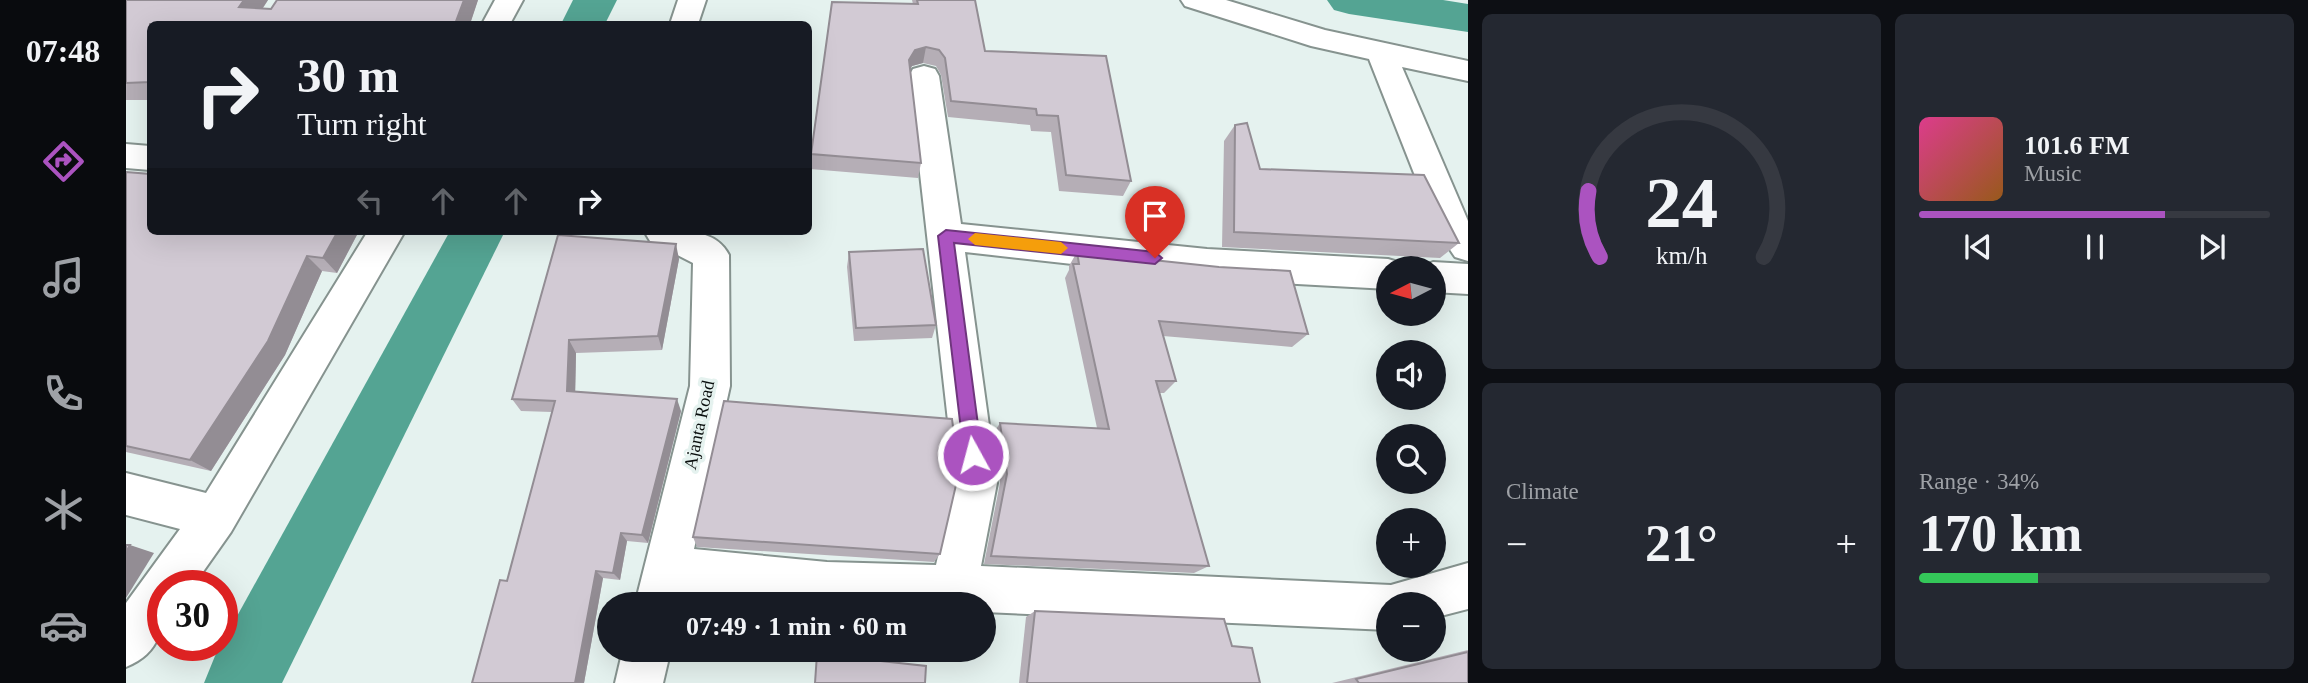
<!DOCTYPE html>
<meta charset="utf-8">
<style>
:root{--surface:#171b24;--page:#242831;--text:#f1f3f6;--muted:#9ea1a6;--line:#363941;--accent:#ab53c0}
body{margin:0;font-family:"Times New Roman",serif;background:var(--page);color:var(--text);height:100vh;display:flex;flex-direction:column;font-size:26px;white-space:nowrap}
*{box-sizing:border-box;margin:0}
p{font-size:23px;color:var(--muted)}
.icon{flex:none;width:38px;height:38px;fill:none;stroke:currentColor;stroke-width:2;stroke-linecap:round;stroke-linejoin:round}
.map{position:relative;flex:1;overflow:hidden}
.side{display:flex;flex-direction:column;gap:14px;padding:14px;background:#0d0f14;width:840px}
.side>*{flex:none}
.hud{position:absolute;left:21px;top:21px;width:665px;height:214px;border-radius:10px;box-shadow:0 7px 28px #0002;background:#171b24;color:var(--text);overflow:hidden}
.needle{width:46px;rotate:264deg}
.buttons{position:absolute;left:1250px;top:256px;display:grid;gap:14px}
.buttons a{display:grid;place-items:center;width:70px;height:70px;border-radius:50%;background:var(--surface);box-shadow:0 7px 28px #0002;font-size:35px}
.speed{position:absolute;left:21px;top:570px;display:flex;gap:14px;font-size:35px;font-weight:700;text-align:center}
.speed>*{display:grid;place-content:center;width:91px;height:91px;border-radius:50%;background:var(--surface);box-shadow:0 7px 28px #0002;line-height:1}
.speed .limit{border:10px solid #d22;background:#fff;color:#111}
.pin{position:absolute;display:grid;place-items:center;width:60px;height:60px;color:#fff;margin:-72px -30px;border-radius:50% 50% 50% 0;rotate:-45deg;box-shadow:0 0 7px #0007}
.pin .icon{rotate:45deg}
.me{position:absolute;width:77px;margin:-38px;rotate:353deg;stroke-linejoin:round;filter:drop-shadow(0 0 5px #0008)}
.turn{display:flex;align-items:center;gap:24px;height:147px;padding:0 35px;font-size:32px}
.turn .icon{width:91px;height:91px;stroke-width:2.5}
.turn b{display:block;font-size:49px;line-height:60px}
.lanes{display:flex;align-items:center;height:66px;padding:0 35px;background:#0003;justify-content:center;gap:35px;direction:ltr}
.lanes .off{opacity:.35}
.big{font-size:52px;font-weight:600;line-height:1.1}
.side .card{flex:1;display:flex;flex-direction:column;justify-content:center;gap:10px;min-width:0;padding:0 24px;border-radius:10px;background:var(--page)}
.side .dial{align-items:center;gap:0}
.dial svg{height:182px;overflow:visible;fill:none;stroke:var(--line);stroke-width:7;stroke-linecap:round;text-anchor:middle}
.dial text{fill:var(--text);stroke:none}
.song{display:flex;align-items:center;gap:21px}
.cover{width:84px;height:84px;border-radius:10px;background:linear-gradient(135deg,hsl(330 70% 55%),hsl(30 70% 35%))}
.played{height:7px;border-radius:4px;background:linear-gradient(90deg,var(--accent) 70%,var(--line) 70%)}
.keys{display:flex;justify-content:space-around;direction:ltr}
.heat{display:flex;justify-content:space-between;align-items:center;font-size:38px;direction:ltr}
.charge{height:10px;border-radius:5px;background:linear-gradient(90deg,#34c759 34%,var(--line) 0)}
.side .tiles{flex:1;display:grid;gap:14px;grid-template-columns:repeat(2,1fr)}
.trip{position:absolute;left:471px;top:592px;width:399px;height:70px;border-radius:35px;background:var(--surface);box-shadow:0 7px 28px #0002;font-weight:600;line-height:70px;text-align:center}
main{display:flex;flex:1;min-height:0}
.tab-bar{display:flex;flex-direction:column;width:126px;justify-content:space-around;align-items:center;background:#090b0e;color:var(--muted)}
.tab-bar .icon{width:49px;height:49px}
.tab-bar .current{color:var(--accent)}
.tab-bar b{font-size:32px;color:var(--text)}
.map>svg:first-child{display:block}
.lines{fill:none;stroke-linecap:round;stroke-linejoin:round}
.canal{fill:#54a493;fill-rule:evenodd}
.minor-casing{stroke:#86938f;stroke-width:4}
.minor{fill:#fff;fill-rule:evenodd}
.wall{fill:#b5aeb6}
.shaded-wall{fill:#938d94}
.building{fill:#d2cad4;stroke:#938d94;stroke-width:2}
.route{fill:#ab53c0;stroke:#6f367d;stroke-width:2}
.slow{fill:#f59e0b}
.labels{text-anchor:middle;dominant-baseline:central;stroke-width:7;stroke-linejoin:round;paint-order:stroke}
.street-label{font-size:18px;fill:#090e0d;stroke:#e5f2ef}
</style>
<main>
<nav class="tab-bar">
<b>07:48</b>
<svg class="icon current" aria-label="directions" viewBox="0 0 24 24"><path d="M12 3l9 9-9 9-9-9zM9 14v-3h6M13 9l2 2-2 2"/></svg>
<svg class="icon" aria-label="music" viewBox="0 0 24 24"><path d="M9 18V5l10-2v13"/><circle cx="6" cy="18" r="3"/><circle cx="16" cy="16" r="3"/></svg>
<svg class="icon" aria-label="phone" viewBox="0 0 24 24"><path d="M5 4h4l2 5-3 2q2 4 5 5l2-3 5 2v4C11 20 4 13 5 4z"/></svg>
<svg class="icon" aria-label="climate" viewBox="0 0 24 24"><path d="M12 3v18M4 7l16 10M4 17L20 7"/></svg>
<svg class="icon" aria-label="car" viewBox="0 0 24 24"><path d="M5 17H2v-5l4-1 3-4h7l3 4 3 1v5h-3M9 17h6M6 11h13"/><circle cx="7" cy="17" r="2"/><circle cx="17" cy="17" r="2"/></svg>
</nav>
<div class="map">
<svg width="1342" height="683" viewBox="0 0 1342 683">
<rect width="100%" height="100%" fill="#e5f2ef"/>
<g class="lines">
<g class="canal">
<path d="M447 0H491L479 24H435Z"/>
<path d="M1201 0H1317L1342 4V32L1223 14 1208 10Z"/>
<path d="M324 231H379L156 683H78L89 656Z"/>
</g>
<defs>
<g id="minor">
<path d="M369 0H397L384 24H356Z"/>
<path d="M552 0H580L572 24H544Z"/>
<path d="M1055 0H1100L1199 30 1342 61V81L1276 67 1342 221V261L1329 257 1310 229 1243 59 1185 46 1059 6Z"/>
<path d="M798 66 809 69 813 76 835 224 1081 249 1262 259 1275 263 1277 268H1262V289L1081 279 839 252 871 483 855 566 1265 585 1342 563V609L1307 618V604H1262V630L858 612V604H659L558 593 555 604H509L564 386 567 263 524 241 518 231C547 231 588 225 603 255L604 386 568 549 701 562 810 565 829 483 783 76 787 69Z"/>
<path d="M0 144 24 146V170L0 168Z"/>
<path d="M242 231H279L105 532 67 586H37C37 623 39 651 0 667V603L54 529 0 515V473L80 493Z"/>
<path d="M1307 262 1342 264V294L1307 292V268H1293Z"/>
<path d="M497 649H545L537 683H489Z"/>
</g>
</defs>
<use href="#minor" class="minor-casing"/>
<use href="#minor" class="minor"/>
</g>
<g class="wall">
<path d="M0 0H142L137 8 145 9 151 0H352L344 24H24V100H0Z"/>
<path d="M786 0H849L859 51 1005 181 997 196 933 191 925 132 905 131 904 125 822 117 815 75 810 66 797 63 786 66 784 70 795 163 792 178 684 169 685 154 787 4Z"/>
<path d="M1109 125 1134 169 1333 243 1314 258 1096 247 1098 141Z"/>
<path d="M0 172 24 231H233L211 273 196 271 159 355 85 471 0 452Z"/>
<path d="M432 235 553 259 536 350 450 353 449 391 555 411 522 543 501 541 494 580 477 578 458 683H346L381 581 426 412 395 411 386 399Z"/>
<path d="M723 252 810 325 806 338 728 341 721 267Z"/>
<path d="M951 252 1182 334 1166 347 1037 336 1050 381 1038 393H1033L1083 566 1068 573 858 564 874 483 867 434 874 423 971 428 939 278 943 270V266Z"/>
<path d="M567 537 814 554 808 562 571 547Z"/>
<path d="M909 611 1106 646 1134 683H893L900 617Z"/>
<path d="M1342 650V683H1206Z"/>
</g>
<g class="shaded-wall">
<path d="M118 0H142L126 24 113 7Z"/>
<path d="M338 0H352L344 24H329Z"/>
<path d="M800 47 797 63 786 66 780 76 783 60 789 50Z"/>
<path d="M212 231H233L211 273 197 258Z"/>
<path d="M550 244 553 259 536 350 532 336Z"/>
<path d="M181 256 196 271 159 355 85 471 64 460Z"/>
<path d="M443 340 450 353 449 403 441 391Z"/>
<path d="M551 399 555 411 522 543 516 535Z"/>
<path d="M495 533 501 541 494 580 487 573Z"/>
<path d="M4 545 28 553 0 598V552Z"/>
<path d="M470 571 477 578 458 683H449Z"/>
</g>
<g class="building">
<path d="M0 0H118L113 7 145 9 151 0H338L329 24H24V82L0 83Z"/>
<path d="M791 0H849L859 51 980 56 1005 181 940 175 932 116 911 115 910 109 825 101 819 58 813 50 800 47 789 50 783 60 795 163 685 154 706 2 792 4Z"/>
<path d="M1121 123 1134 169 1298 175 1333 243 1108 232 1109 125Z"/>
<path d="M0 172 24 174V231H212L197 258 181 256 142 341 64 460 0 446Z"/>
<path d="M432 235 550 244 532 336 443 340 441 391 551 399 516 535 495 533 487 573 470 571 449 683H346L374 580 381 581 429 401 386 399Z"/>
<path d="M797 249 810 325 730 328 723 252Z"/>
<path d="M951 252 1093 267 1164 271 1182 334 1033 321 1050 381H1030L1083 566 865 556 881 474 874 423 983 429 947 264H953Z"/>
<path d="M598 401 826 419 833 472 814 554 567 537Z"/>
<path d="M0 545H4L0 552Z"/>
<path d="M909 611 1098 619 1106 646 1126 648 1134 683H901Z"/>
<path d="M1342 652V683H1233L1230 679Z"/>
<path d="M691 654 800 666 799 683H689Z"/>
</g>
<path class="route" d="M820 230 1029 252 1036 258 1029 264 828 243 856 455 853 461 847 464 841 461 838 455 812 236Z"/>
<path class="slow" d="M849 233 935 242 942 248 935 254 849 245 842 239Z"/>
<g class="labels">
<g class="street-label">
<text transform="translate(573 425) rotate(-78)">Ajanta Road</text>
</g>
</g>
</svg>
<div class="buttons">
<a><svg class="needle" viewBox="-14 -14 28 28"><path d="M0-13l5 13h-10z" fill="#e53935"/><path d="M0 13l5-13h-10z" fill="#9ea1a6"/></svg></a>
<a><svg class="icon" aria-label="sound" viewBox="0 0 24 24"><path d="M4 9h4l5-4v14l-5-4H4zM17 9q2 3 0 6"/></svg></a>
<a><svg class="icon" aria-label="search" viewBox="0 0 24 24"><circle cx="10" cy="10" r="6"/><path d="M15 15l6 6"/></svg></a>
<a>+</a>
<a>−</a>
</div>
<div class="speed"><div class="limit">30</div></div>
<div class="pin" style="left:1029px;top:258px;background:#d93025"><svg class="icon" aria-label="arrive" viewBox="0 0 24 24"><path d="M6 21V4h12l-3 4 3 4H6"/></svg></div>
<svg class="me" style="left:847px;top:455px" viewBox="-20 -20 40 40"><circle r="17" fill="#ab53c0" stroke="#fff" stroke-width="3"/><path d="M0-11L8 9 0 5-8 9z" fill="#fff"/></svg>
<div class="trip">07:49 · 1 min · 60 m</div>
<div class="hud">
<div class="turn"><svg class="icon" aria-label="right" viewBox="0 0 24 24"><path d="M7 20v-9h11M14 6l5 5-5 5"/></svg><div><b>30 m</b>Turn right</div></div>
<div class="lanes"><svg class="icon off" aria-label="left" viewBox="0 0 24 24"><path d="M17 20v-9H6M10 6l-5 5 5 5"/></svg><svg class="icon off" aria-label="ahead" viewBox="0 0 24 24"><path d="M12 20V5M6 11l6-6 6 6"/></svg><svg class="icon off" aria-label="ahead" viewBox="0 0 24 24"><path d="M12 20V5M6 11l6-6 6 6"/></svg><svg class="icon" aria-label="right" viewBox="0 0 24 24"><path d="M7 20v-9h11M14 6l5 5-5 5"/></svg></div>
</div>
</div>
<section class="side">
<div class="tiles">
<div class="card dial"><svg viewBox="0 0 100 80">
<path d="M14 69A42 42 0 1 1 86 69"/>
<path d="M14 69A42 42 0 0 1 9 40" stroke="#ab53c0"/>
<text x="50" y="56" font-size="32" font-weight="700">24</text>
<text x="50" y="72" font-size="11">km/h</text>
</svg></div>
<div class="card">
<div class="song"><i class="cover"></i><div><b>101.6 FM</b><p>Music</p></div></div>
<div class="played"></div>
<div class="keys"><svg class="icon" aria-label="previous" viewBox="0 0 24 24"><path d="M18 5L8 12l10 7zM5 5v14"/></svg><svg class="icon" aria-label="pause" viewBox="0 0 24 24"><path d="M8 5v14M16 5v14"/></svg><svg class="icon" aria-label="next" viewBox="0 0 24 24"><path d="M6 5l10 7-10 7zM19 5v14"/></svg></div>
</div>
<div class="card"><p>Climate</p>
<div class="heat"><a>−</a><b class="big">21°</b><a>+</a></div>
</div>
<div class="card"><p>Range · 34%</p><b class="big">170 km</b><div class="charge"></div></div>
</div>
</section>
</main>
